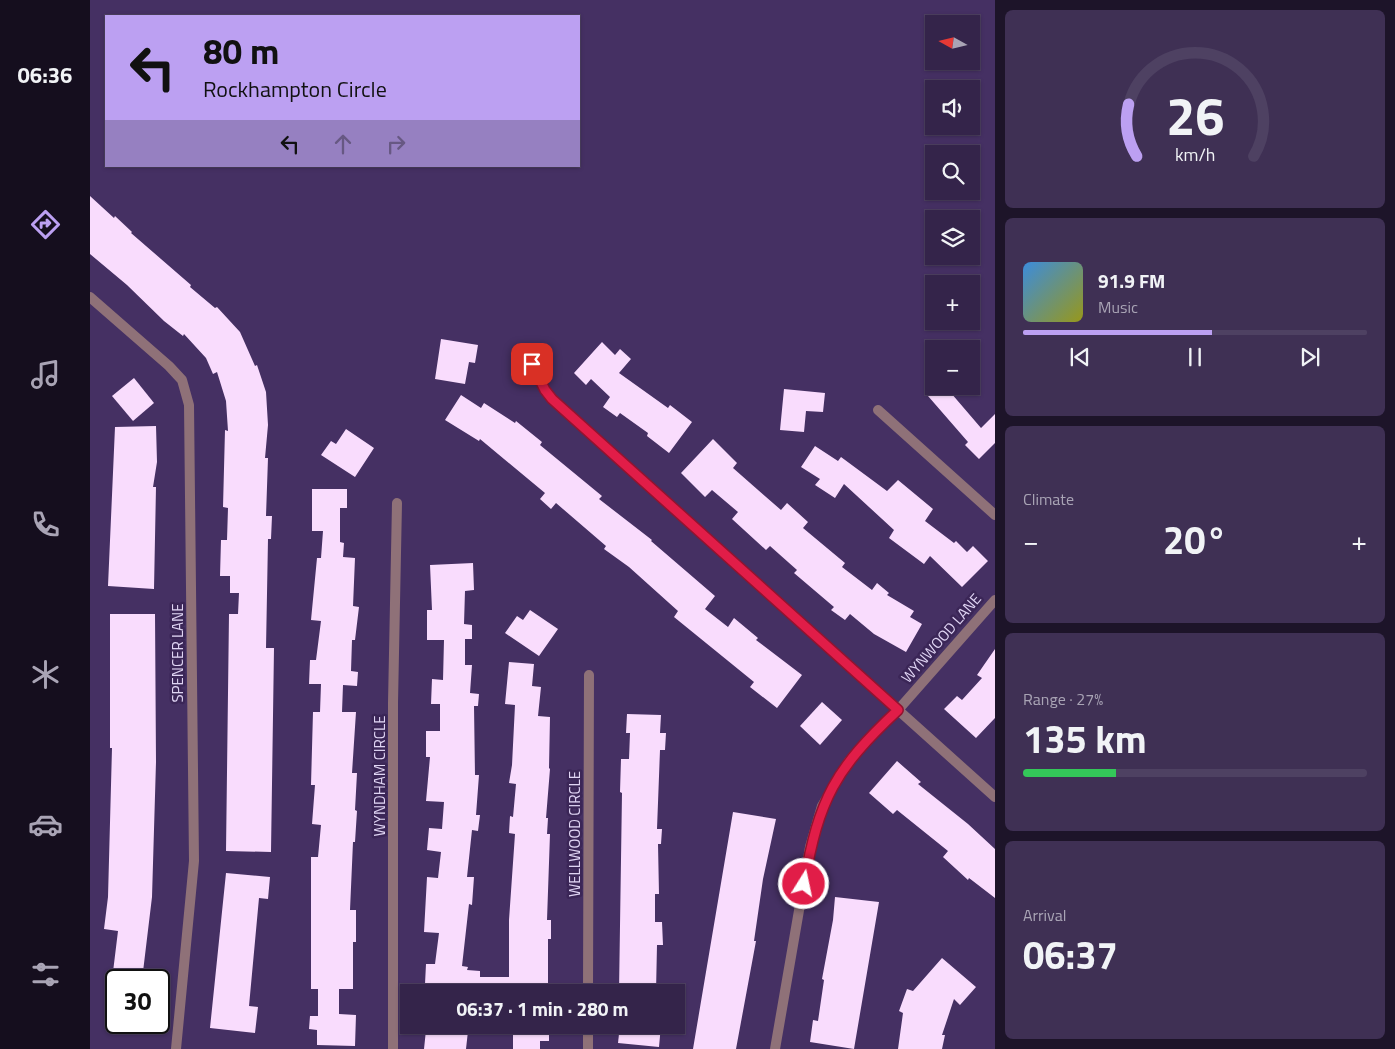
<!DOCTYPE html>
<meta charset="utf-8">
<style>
:root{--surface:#34244a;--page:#3f3054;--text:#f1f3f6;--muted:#a9a4b5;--line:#4e4162;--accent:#bca0f2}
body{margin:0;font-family:"Titillium Web",sans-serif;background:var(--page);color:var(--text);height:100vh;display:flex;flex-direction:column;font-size:19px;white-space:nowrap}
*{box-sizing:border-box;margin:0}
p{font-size:16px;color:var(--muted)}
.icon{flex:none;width:28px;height:28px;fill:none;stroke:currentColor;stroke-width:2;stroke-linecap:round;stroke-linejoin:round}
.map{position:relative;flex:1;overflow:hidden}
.details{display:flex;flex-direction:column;gap:10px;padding:10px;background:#1d1429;width:400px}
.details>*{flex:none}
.top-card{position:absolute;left:15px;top:15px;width:475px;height:152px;border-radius:0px;box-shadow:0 1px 4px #0004,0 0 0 1px var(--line);background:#bca0f2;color:#111;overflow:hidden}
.needle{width:32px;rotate:278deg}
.fabs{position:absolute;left:835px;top:15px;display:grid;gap:10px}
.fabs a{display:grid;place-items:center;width:55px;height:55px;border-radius:0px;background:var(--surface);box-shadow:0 1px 4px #0004,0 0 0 1px var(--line);font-size:25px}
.speed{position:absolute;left:15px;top:969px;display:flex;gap:10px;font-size:25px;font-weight:700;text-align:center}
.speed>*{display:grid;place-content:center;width:65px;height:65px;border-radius:50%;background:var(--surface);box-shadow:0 1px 4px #0004,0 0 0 1px var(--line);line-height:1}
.speed .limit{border:2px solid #111;border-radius:8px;background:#fff;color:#111}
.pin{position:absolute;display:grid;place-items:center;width:42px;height:42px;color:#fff;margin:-21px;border-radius:10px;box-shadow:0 2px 8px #0006}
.me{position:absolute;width:55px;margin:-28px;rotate:10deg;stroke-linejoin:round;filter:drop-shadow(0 0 4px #0008)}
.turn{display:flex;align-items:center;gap:18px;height:105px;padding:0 15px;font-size:22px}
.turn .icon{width:65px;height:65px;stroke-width:2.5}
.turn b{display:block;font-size:35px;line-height:42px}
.lanes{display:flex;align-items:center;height:48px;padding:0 15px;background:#0003;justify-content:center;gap:25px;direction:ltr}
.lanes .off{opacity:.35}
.big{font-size:38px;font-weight:700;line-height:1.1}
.details .tile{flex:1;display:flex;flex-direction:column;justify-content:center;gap:8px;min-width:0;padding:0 18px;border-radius:8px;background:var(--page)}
.details .dial{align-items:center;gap:0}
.dial svg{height:130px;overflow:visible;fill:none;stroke:var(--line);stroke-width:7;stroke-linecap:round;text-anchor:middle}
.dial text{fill:var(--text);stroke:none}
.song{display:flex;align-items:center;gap:15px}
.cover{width:60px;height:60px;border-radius:8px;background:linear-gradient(135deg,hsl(210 70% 55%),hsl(60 70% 35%))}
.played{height:5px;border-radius:2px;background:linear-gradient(90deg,var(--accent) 55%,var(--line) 55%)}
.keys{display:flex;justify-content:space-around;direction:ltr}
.heat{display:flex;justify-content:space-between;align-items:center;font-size:28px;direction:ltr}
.charge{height:8px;border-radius:4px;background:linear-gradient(90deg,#34c759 27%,var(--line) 0)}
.trip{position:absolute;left:310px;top:984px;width:285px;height:50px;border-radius:0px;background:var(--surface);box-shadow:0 1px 4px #0004,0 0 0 1px var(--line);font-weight:700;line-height:50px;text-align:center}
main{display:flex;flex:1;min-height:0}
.menu{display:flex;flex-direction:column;width:90px;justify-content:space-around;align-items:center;background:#150e1e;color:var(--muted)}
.menu .icon{width:35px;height:35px}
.menu .active{color:var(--accent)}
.menu b{font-size:22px;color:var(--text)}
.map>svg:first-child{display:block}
.building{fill:#f9dcfd}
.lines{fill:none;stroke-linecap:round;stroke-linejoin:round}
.street{stroke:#8f7178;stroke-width:10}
.route-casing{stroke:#92132f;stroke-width:12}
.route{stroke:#e11d48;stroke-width:9}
.labels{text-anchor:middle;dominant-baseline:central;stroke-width:5;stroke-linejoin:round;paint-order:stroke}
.street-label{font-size:15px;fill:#e0d5f4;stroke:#3b2657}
</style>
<main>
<nav class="menu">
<b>06:36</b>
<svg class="icon active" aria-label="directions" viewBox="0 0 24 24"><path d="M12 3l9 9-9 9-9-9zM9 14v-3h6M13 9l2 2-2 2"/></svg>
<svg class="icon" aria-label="music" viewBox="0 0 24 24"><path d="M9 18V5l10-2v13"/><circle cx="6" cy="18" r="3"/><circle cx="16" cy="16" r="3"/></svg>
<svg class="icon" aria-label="phone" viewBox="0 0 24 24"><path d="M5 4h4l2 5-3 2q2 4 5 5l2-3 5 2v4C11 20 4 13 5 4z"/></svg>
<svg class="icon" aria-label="climate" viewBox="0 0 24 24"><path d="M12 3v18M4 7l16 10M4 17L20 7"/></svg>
<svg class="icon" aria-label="car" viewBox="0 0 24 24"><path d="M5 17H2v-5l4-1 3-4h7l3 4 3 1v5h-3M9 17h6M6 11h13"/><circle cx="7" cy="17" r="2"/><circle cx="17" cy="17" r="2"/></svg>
<svg class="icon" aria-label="filters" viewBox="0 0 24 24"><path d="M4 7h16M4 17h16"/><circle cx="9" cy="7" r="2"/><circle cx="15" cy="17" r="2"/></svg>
</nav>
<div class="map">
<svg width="905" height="1049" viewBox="0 0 905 1049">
<rect width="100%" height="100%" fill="#453063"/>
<g class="building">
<path d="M0 196 24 218 25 216 42 232 41 233 101 285 100 287 125 308 127 307 150 332 165 366 167 365 176 392 178 425 175 458H178L176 516H182L181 539H178L176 648H184L181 852 136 851 139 614H148L149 593H140V576H130L131 540H137L138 508 133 507 135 430 138 431 136 401 127 372 123 374 116 358 94 334 93 336 74 321 37 285 0 254Z"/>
<path d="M351 339 388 345 385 363 379 362 375 384 345 379Z"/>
<path d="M512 342 525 355 530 349 541 359 529 373 578 408 580 405 602 422 579 453 557 436 558 433 530 413 527 417 513 407 520 397 501 379 496 385 484 373Z"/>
<path d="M44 378 64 403 43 421 22 396Z"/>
<path d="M849 386H855L891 428 905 414V443L889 459 875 445 878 442 838 396Z"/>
<path d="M694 389 735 393 733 412 716 411 714 432 690 430Z"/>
<path d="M371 395 391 408 394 403 425 423 426 421 452 442 450 445 512 496 509 499 562 540 561 541 625 596 615 609 638 627 644 618 668 638 666 640 712 675 687 708 660 687 664 682 584 617 588 611 539 567 514 549 516 546 466 503 461 509 450 499 455 493 390 439 389 441 355 420Z"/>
<path d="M66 426 67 462 63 487H66L64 589 18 586 25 427Z"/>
<path d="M256 429 284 448 265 477 231 455 241 441 246 444Z"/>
<path d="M623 439 647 463 643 468 691 510 697 503 718 522 713 528 755 563 752 567 782 590 787 583 799 593 797 595 824 611 820 617 832 624 816 652 784 634 760 614 755 620 741 610 744 607 704 573 707 570 680 546 676 550 642 519 648 512 622 490 615 497 591 473Z"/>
<path d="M725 446 748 461 751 457 797 491 808 480 843 509 835 521 864 543 866 541 877 552 883 546 898 561 872 587 840 556 834 564 799 538 804 530 754 484 745 498 725 485 730 479 711 467Z"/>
<path d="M222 489H257V508H250V542L254 543 253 557 265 558 263 606 269 607 265 640H262L261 671 268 672 267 686 253 685 252 712H266L262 773H267L265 810 267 811 265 842H263L260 910H266V942H263V989H249V1014L266 1015 265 1046 227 1045V1030L219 1029 220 1016H228V989H221V857H228L231 825 222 824 225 785H221L223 712H230L231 684H219L220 660H226L231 621 221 620 227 558H231L233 531H222Z"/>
<path d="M383 563 384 590 375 591 374 624 382 625V639H375V665H382L380 693 389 694 388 706H384L385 775H389L386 815H390L388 831 382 830 377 877H384L382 905 379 904 372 966 378 967 377 970 390 971V977H419V920L425 834 419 833 420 816 423 817 426 784 419 783 422 765 425 705 415 704 419 662 444 664 442 686 451 687 448 716 460 717 459 768 460 769 456 818H458L457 834H460L457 920H461V939H458V992H353V985L335 984 336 964H345L349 933 334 932 337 877 348 878 351 852 337 850 339 828 352 829 354 802 336 801 340 757H336V731H350V704H341L342 679 353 680 354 640H337V610H342L340 565Z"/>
<path d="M440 610 468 629 449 656 415 633 427 616 433 620Z"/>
<path d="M20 614H65L66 762 62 897 52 980H22L28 931 14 929 18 897 22 748H20Z"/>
<path d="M905 649V718L886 738 854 709 867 696 872 700 892 678 887 675Z"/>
<path d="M732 702 752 720 730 745 710 726Z"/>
<path d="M537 714 571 715 570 733H576L575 750H570L567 829H572L571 844H568L569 894H565V922H572L573 945H567L566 992H529L532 793 530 792 531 759H539L540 733H536Z"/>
<path d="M807 761 831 782 828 784 878 824 905 849V898L879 878 878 880 853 857 858 851 807 810 803 814 779 793Z"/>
<path d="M643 812 686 819 673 879 664 941H666L646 1049H603Z"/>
<path d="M136 873 180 877 178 899 169 898 159 1006 168 1007 165 1033 120 1028Z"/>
<path d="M745 897 789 902 764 1049 720 1042 723 1020 728 1021 734 980 732 979 743 920Z"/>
<path d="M852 958 886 987 870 1005 864 999 852 1035H855L852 1049H808L813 1013 809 1011 817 989 823 991Z"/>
<path d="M352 1025H374L373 1030 378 1031 376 1049H334L336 1030 351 1032Z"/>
<path d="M423 1025H459V1041H450V1049H423Z"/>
<path d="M530 1025H571L569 1047 528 1043Z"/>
</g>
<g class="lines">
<g class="street">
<path d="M0 297 79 366 92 380 99 405 104 861 86 1049"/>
<path d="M442 364 455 390 462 399 905 797"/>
<path d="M788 410 905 515"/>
<path d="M498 992 499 675"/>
<path d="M303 1049V703L307 503"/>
<path d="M498 1049V1025"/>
<path d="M685 1049 720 847 732 806 759 761 779 738 808 710 905 600"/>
</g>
</g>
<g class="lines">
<defs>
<path id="route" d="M442 364 455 390 462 399 808 710C745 769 729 798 714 884"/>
</defs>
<use href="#route" class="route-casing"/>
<use href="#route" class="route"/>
</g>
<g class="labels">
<g class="street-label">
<text transform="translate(851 638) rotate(-49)">WYNWOOD LANE</text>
<text transform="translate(87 653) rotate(-90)">SPENCER LANE</text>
<text transform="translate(289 776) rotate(-90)">WYNDHAM CIRCLE</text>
<text transform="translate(484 834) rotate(-90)">WELLWOOD CIRCLE</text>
</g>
</g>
</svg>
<div class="fabs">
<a><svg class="needle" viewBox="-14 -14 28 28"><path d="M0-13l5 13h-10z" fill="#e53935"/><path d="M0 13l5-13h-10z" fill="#a9a4b5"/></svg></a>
<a><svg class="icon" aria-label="sound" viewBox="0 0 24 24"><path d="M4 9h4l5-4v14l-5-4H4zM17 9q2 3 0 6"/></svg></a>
<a><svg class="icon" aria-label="search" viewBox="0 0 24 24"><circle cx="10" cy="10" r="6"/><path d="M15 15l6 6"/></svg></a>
<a><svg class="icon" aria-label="layers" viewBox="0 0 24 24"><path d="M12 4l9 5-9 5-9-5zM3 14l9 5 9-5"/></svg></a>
<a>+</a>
<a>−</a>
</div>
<div class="speed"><div class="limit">30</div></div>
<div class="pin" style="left:442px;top:364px;background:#d93025"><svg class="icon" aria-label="arrive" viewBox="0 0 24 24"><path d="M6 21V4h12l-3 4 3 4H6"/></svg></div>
<svg class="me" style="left:714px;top:884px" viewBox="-20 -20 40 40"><circle r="17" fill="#e11d48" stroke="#fff" stroke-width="3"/><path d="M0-11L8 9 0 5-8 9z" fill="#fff"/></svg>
<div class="trip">06:37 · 1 min · 280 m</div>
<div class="top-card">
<div class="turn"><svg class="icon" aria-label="left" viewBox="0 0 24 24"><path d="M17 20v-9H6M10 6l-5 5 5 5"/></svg><div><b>80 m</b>Rockhampton Circle</div></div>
<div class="lanes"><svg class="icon" aria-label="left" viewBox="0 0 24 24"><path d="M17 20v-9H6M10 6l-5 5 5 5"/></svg><svg class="icon off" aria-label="ahead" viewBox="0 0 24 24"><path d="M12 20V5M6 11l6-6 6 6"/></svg><svg class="icon off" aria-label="right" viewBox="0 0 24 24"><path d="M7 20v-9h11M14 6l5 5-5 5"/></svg></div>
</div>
</div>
<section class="details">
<div class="tile dial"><svg viewBox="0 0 100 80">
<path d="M14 69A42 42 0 1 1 86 69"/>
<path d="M14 69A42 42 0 0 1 9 37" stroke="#bca0f2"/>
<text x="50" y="56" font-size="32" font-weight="700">26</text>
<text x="50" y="72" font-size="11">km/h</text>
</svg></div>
<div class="tile">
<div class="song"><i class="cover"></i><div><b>91.9 FM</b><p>Music</p></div></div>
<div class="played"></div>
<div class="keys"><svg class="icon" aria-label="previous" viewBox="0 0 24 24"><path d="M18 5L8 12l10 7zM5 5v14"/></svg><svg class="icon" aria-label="pause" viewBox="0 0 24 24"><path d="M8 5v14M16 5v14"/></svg><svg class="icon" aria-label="next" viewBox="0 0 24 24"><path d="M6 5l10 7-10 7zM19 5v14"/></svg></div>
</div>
<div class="tile"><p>Climate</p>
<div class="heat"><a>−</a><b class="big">20°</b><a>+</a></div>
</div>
<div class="tile"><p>Range · 27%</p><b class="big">135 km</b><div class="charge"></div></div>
<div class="tile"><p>Arrival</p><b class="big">06:37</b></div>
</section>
</main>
